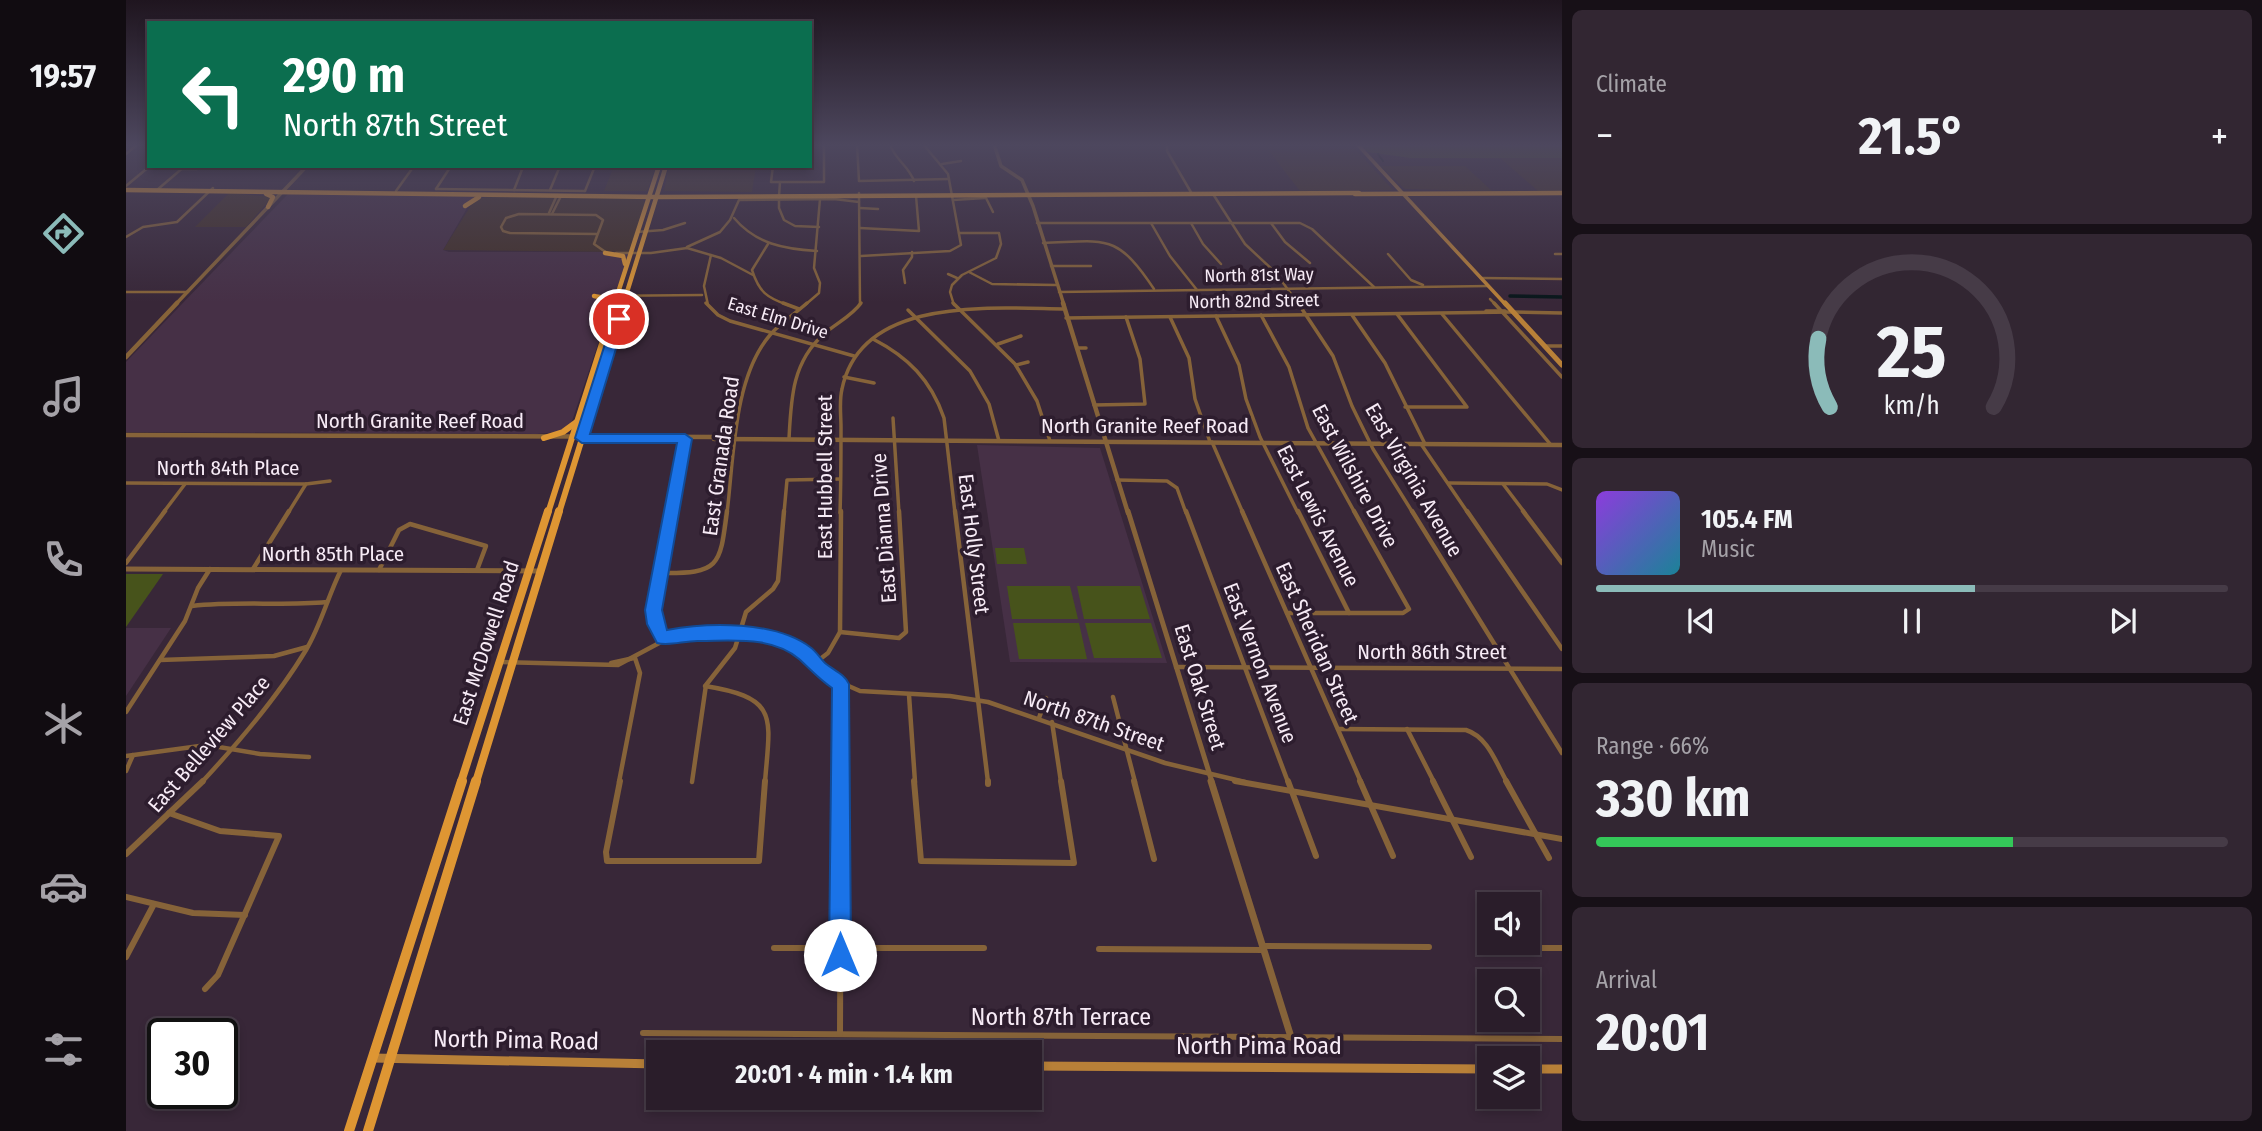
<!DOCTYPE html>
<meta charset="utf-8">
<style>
:root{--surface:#2a1d2a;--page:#322632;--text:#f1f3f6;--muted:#a5a2a8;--line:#463b47;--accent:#8bbbb9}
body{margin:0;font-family:"Fira Sans Condensed",sans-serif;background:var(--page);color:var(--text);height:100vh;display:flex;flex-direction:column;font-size:26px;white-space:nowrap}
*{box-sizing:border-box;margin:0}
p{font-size:23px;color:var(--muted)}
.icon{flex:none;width:38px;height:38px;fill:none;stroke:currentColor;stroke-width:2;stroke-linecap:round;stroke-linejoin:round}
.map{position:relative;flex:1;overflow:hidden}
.details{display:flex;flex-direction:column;gap:10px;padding:10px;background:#171017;width:700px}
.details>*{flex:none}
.guide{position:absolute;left:21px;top:21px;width:665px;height:147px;border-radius:0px;box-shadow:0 4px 10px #0003,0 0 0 2px var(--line);background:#0b6e4f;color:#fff;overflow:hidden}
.fabs{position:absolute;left:1351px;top:892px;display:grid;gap:14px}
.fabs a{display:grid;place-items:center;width:63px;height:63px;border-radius:0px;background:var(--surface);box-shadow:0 4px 10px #0003,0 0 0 2px var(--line);font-size:35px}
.speed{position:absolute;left:21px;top:1018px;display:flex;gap:14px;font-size:35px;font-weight:700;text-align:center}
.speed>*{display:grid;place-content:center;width:91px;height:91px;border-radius:50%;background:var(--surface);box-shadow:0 4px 10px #0003,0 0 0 2px var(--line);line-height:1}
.speed .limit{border:4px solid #111;border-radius:10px;background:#fff;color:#111}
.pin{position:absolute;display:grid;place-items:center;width:60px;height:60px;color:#fff;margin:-30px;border:4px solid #fff;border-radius:50%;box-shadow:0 2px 7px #0007}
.me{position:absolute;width:77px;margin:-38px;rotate:0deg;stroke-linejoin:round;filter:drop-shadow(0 0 5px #0008)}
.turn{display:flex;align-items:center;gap:24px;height:147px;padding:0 21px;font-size:32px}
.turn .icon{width:91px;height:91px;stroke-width:2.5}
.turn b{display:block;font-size:49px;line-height:60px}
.big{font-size:52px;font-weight:700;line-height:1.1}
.details .tile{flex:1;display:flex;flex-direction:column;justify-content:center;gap:10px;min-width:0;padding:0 24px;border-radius:10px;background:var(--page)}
.details .dial{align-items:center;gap:0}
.dial svg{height:182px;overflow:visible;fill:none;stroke:var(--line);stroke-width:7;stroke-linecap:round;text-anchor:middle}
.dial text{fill:var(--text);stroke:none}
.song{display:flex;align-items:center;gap:21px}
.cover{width:84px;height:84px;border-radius:10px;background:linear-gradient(135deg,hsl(270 70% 55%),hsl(190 70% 35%))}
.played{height:7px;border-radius:4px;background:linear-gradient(90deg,var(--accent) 60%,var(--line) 60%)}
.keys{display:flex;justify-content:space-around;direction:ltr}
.heat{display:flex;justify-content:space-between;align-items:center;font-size:38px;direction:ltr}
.charge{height:10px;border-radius:5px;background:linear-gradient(90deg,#34c759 66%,var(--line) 0)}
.trip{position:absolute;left:520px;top:1040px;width:396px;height:70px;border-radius:0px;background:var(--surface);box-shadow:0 4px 10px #0003,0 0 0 2px var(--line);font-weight:700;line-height:70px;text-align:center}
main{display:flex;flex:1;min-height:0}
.tab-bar{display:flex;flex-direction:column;width:126px;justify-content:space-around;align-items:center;background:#110c11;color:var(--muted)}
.tab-bar .icon{width:49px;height:49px}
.tab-bar .active{color:var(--accent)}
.tab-bar b{font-size:32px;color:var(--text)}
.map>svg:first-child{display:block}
.commercial{fill:#423028}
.built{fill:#463046}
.green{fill:#47531b}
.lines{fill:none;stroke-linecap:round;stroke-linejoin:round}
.stream{stroke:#09171b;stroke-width:2}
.canal{stroke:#09171b;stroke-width:3.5}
.minor-far3{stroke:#866339;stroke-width:2.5}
.minor-far2{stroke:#866339;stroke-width:3.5}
.minor-far1{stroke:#866339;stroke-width:4.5}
.minor{stroke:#866339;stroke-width:6}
.tertiary-far3{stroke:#866339;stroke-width:3.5}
.tertiary-far2{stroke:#866339;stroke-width:4.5}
.tertiary-far1{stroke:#866339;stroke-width:5}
.tertiary{stroke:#866339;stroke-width:7}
.secondary-far2{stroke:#b88038;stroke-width:3.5}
.secondary-far1{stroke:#b88038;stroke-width:5}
.secondary{stroke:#b88038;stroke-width:9}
.primary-far3{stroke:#de9633;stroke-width:4.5}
.primary-far2{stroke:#de9633;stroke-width:6}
.primary-far1{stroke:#de9633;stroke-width:8}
.primary{stroke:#de9633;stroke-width:10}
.route{fill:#1a73e8;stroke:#114b97;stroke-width:2}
.labels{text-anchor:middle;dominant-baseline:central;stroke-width:7;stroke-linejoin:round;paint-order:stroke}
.far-street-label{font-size:18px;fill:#f7ebf6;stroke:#2d1d2e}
.street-label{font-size:21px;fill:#f7ebf6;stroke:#2d1d2e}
.near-street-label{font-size:24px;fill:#f7ebf6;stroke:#2d1d2e}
</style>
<main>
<nav class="tab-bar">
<b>19:57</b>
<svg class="icon active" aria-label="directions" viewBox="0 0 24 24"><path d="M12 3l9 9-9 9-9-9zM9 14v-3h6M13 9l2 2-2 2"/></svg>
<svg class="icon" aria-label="music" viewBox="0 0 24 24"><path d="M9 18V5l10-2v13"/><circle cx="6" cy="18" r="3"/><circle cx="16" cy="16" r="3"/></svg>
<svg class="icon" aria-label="phone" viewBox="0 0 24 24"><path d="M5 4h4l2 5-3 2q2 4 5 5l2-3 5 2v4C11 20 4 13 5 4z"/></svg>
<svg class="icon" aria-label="climate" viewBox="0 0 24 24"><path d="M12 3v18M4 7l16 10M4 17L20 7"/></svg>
<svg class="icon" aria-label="car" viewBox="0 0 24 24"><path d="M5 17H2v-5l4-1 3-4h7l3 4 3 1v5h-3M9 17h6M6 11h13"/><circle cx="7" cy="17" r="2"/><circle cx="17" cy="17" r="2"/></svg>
<svg class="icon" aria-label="filters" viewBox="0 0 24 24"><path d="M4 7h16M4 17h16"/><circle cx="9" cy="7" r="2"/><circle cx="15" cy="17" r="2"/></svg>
</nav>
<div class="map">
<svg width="1436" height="1131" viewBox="0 0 1436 1131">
<rect width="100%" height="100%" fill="#382738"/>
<g class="commercial">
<path d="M1229 149 1267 190 1174 191 1142 150Z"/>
<path d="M1374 158H1436V191H1412Z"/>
<path d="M488 166H530L521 191H478Z"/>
<path d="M543 166H630L626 192 538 191Z"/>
<path d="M1254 166H1339L1366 191 1279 189Z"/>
<path d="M103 193 146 197 120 227H69Z"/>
<path d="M370 196 516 199 519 202 503 252 317 250 349 199Z"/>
</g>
<g class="built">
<path d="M162 194 348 196 317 250 323 252H503L445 424 433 432 410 434 0 432V362Z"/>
<path d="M851 445 974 448 1041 663 884 662Z"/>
<path d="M0 628H45L0 696Z"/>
</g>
<g class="green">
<path d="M1234 144H1436V158H1284L1242 152Z"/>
<path d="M869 548H898L901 564H871Z"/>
<path d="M0 574H37L0 627Z"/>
<path d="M881 586H944L952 619H886Z"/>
<path d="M951 586H1014L1024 619H958Z"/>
<path d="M887 623H953L961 659H893Z"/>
<path d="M959 623H1025L1036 658H968Z"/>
</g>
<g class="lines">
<path class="stream" d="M1252 154 1257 161"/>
<path class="canal" d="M1384 296 1436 297"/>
<g class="minor-far3">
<path d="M731 144 733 181 823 179"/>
<path d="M764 144C768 159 783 166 788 181"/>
<path d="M1041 144V151L1066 194"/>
<path d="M0 154 12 144"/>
<path d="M816 164 835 161"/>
<path d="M112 166 180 167"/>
<path d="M325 166 397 169"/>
<path d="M647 166 645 182H698V144"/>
<path d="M56 169H71"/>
<path d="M0 186 24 166"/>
<path d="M310 189 459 191"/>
<path d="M310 189 325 166"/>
<path d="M31 190 59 166"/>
<path d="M388 190 397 167"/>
<path d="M424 190 434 166"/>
<path d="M270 191 288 166"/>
<path d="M459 191 469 166"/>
<path d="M733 193 734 305"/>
<path d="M1087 194 1119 244 1150 273 1173 305"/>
<path d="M653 196 654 182"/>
<path d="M859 196 867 212"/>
<path d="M653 199V208L658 220 669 226 693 227"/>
<path d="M827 200 859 198"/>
<path d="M734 208 752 209"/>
<path d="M423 213 431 195"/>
<path d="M426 214 435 196"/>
<path d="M608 218C630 244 658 249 691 251"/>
<path d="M911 223H1174L1186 229 1248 287"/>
<path d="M1025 223 1044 256 1071 290"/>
<path d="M1065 223 1077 244 1095 264"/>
<path d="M1145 223 1159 242 1184 263"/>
<path d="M734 228 793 231 790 196"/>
<path d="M511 232 537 230 559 223"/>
<path d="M471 234 384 233 377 231 375 227 380 218 393 214 470 215 477 220 468 244 481 253"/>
<path d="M0 237 17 227 51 222 87 188"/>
<path d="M917 243C980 241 990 232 1028 289"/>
<path d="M642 244 626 270C633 292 641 298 662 305"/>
<path d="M561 247 594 232 604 220 613 200 708 199 733 202"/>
<path d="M490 253H525L561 248 595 258 627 275"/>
<path d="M1262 254 1285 280 1297 285"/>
<path d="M1429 254H1436"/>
<path d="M735 256 824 251 835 245 822 174 797 144"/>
<path d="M925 266H965"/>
<path d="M843 272 866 284 930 285"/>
<path d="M822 274 831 278"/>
<path d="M1356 278 1436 279"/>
<path d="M779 283 777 270 786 257V252"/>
<path d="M0 292H62"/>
<path d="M933 292 1363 286"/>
<path d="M472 296 576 295"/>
<path d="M1364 299 1370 305"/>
<path d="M582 305 578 286 585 255"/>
<path d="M679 305 693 293 694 283 688 268 694 199"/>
<path d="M828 305 824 292 826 285 836 275 870 258 875 244 873 233H833"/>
</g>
<g class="minor-far2">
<path d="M580 303 592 315 604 321 728 356"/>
<path d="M657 303 673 309"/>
<path d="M827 303 889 364 911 401 924 441"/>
<path d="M1172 303 1207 356 1226 406 1247 449 1287 513"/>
<path d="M1368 303 1436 377"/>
<path d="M782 310 844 371 863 404 873 441"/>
<path d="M1360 311H1379"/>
<path d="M1388 312 1436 313"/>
<path d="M1271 314 1341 407H1279"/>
<path d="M1316 314 1425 445"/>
<path d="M1135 315 1163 367 1182 428 1229 513"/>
<path d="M1226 315 1259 363 1299 444"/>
<path d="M1090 316 1113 365 1120 399 1134 437 1172 513"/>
<path d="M1044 317 1063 358 1069 399 1084 442"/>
<path d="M940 318 1387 312"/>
<path d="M747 339C782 357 805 380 818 418L829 513"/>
<path d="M872 344 895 336"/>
<path d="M1418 346H1436"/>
<path d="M951 348H960"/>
<path d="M890 365 902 362"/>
<path d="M718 377 748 383"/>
<path d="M968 405 1019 404 1014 359 1000 317"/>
<path d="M767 418 773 513"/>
<path d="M663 439C665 399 666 362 698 334 709 324 726 316 735 303"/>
<path d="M1086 442 1117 513"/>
<path d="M1295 444 1342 513"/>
<path d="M991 480 1041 481 1051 488 1060 513"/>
<path d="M0 483 180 484 204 481"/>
<path d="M1323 483 1421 484 1436 490"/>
<path d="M1377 484 1399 513"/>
<path d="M37 513 59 484"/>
<path d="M162 513 180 484"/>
<path d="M546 513 559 439"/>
<path d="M601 513C608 459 607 378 644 335 654 323 669 314 681 303"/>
<path d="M658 513 661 480 714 479"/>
<path d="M714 513C715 484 715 456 715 427 715 415 713 401 716 389 735 296 864 308 937 309"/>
</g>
<g class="minor-far1">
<path d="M829 511 862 782"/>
<path d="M1060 511 1162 782"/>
<path d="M1116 511 1235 782"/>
<path d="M1172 511 1223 613"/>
<path d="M1286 511 1436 753"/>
<path d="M1341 511 1436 649"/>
<path d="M1397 511 1436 563"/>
<path d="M0 563 39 511"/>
<path d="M127 569 163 511"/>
<path d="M253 570 273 530 284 524 360 546 351 570"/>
<path d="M535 573C594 574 594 566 601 511"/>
<path d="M66 606C111 601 156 606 201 602"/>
<path d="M1161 613H1277L1283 609 1228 511"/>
<path d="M714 632 773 638 780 632 773 511"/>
<path d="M537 638 530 624 528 610 546 511"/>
<path d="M34 660 148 656 181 647"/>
<path d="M374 662 492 665 550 634 646 637 678 652 709 680 734 691 824 696 862 702 1039 763 1119 782"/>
<path d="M485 663 508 658"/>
<path d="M689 663 702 653 714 632 715 511"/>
<path d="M1050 667 1436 669"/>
<path d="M579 686C654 698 644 717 639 782"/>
<path d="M783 695 789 782"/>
<path d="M987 697 1009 782"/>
<path d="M0 712 59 621 72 588 84 569"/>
<path d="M913 718 920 698"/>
<path d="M926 722 935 782"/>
<path d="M1212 729 1340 730C1362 737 1370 763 1381 782"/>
<path d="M1281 729 1308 782"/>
<path d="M0 756 81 745 134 754 183 757"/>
<path d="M0 771 7 755"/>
<path d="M76 782C114 741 151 698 180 650 195 625 202 596 215 570"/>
<path d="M493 782 514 673 509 658"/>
<path d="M566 782 580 685 609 648 620 612 647 589 652 581 658 511"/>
<path d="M715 782V684"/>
</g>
<g class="minor">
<path d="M494 781 480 852 481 861H633L639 781"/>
<path d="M788 781 795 861 948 863 935 781"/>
<path d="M862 781V784"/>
<path d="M1008 781 1028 859"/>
<path d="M1109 781 1436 839"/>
<path d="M1162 781 1190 856"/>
<path d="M1234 781 1267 856"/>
<path d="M1307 781 1345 857"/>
<path d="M1380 781 1423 858"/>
<path d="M43 813 94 831 153 836 92 975 79 989"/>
<path d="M0 854 77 781"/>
<path d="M0 897 67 913 119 915"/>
<path d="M1137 946 1303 947"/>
<path d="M648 948H858"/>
<path d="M1411 948H1436"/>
<path d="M973 949 1138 950"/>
<path d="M0 957 28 904"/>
<path d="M517 1033 1436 1039"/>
<path d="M714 1034 715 781"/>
</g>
<g class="tertiary-far3">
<path d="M868 144 875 166 896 180 907 206 938 305"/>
<path d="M49 305 181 166"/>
</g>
<g class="tertiary-far2">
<path d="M937 303 1002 513"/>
<path d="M0 357 51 303"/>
<path d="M0 435 591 437"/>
<path d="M588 439 1436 445"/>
</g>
<g class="tertiary-far1">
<path d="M1002 511 1086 782"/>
<path d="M0 569 415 571"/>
</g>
<path class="tertiary" d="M1085 781 1165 1037"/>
<path class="secondary-far2" d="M1231 144 1380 305"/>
<path class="secondary-far1" d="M1379 303 1436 365"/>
<g class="secondary">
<path d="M247 1058 532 1064"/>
<path d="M903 1066 1363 1069"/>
<path d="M1402 1069H1436"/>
</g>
<g class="primary-far3">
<path d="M0 190 531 197 1233 193"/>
<path d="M140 194 147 197 142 207"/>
<path d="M1229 194 1436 193"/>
<path d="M339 206 353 197"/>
<path d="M479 253 497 256 499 264"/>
<path d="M468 296 483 299 487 305"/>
<path d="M488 305 533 166"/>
<path d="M497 305 540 166"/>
</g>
<g class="primary-far2">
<path d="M486 303 488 307"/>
<path d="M418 438 437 432 452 421"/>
<path d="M422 513 489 303"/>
<path d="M433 513 498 303"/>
</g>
<g class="primary-far1">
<path d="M335 782 422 511"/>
<path d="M350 782 433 511"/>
</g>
<g class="primary">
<path d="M223 1131 336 781"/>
<path d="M242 1131 350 781"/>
</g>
</g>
<linearGradient id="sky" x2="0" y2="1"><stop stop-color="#1f151f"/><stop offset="0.48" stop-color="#4d475e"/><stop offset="1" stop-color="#4d475e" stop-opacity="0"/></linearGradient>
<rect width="1436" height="302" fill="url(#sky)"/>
<path class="route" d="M493 315 499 319 464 434H559L566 439 536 610 541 630C583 622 649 621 684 647 690 651 694 658 699 663 707 670 719 674 723 684L725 955 722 963 714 967 706 963 703 955 706 688C693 679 684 669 673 659 646 636 607 641 574 641 560 640 543 647 531 643L521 624 519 610 551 443H456L449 438 487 319Z"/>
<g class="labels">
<g class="far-street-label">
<text transform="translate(1133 275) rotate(-1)">North 81st Way</text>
<text transform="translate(1128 301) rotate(-1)">North 82nd Street</text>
<text transform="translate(652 318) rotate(17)">East Elm Drive</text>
</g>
<g class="street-label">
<text x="294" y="421">North Granite Reef Road</text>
<text x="1019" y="426">North Granite Reef Road</text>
<text transform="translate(595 456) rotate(-82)">East Granada Road</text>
<text x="102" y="468">North 84th Place</text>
<text transform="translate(1229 476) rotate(62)">East Wilshire Drive</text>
<text transform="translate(699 477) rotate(-90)">East Hubbell Street</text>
<text transform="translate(1288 480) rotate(60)">East Virginia Avenue</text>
<text transform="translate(1192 516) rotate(63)">East Lewis Avenue</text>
<text transform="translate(758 528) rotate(-94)">East Dianna Drive</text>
<text transform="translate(848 544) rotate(83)">East Holly Street</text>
<text x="207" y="554">North 85th Place</text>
<text transform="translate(360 643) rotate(-72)">East McDowell Road</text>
<text transform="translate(1191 643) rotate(66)">East Sheridan Street</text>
<text x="1306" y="652">North 86th Street</text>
<text transform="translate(1134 663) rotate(69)">East Vernon Avenue</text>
<text transform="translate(1074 687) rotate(73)">East Oak Street</text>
<text transform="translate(968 721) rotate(19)">North 87th Street</text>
<text transform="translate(83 744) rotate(-49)">East Belleview Place</text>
</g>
<g class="near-street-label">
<text x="935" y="1017">North 87th Terrace</text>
<text transform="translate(390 1040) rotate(1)">North Pima Road</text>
<text x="1133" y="1046">North Pima Road</text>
</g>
</g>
</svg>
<div class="fabs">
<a><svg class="icon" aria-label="sound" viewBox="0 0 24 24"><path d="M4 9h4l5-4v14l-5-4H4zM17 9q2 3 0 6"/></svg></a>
<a><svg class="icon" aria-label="search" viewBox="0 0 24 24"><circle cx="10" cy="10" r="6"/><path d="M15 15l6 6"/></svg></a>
<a><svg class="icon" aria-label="layers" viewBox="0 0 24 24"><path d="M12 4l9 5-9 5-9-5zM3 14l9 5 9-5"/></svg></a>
</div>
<div class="speed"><div class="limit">30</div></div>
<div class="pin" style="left:493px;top:319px;background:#d93025"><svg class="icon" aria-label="arrive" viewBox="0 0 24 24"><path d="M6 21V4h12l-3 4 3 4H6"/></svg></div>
<svg class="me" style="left:714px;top:955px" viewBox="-20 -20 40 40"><circle r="19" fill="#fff"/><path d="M0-13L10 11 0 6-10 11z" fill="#1a73e8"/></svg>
<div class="trip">20:01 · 4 min · 1.4 km</div>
<div class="guide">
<div class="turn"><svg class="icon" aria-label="left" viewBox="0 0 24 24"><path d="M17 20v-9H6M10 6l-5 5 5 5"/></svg><div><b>290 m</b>North 87th Street</div></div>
</div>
</div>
<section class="details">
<div class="tile"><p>Climate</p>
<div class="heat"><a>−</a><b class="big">21.5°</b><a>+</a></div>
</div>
<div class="tile dial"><svg viewBox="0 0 100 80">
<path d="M14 69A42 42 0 1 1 86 69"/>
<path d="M14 69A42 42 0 0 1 9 39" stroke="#8bbbb9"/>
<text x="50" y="56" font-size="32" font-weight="700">25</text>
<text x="50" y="72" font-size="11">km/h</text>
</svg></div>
<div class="tile">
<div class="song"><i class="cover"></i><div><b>105.4 FM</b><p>Music</p></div></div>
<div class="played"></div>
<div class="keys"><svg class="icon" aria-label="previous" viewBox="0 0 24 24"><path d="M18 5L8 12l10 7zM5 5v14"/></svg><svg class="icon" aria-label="pause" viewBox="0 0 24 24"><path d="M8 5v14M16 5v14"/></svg><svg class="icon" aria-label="next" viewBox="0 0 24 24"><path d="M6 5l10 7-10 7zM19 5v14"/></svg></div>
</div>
<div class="tile"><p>Range · 66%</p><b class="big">330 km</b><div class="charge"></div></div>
<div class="tile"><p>Arrival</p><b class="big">20:01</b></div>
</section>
</main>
